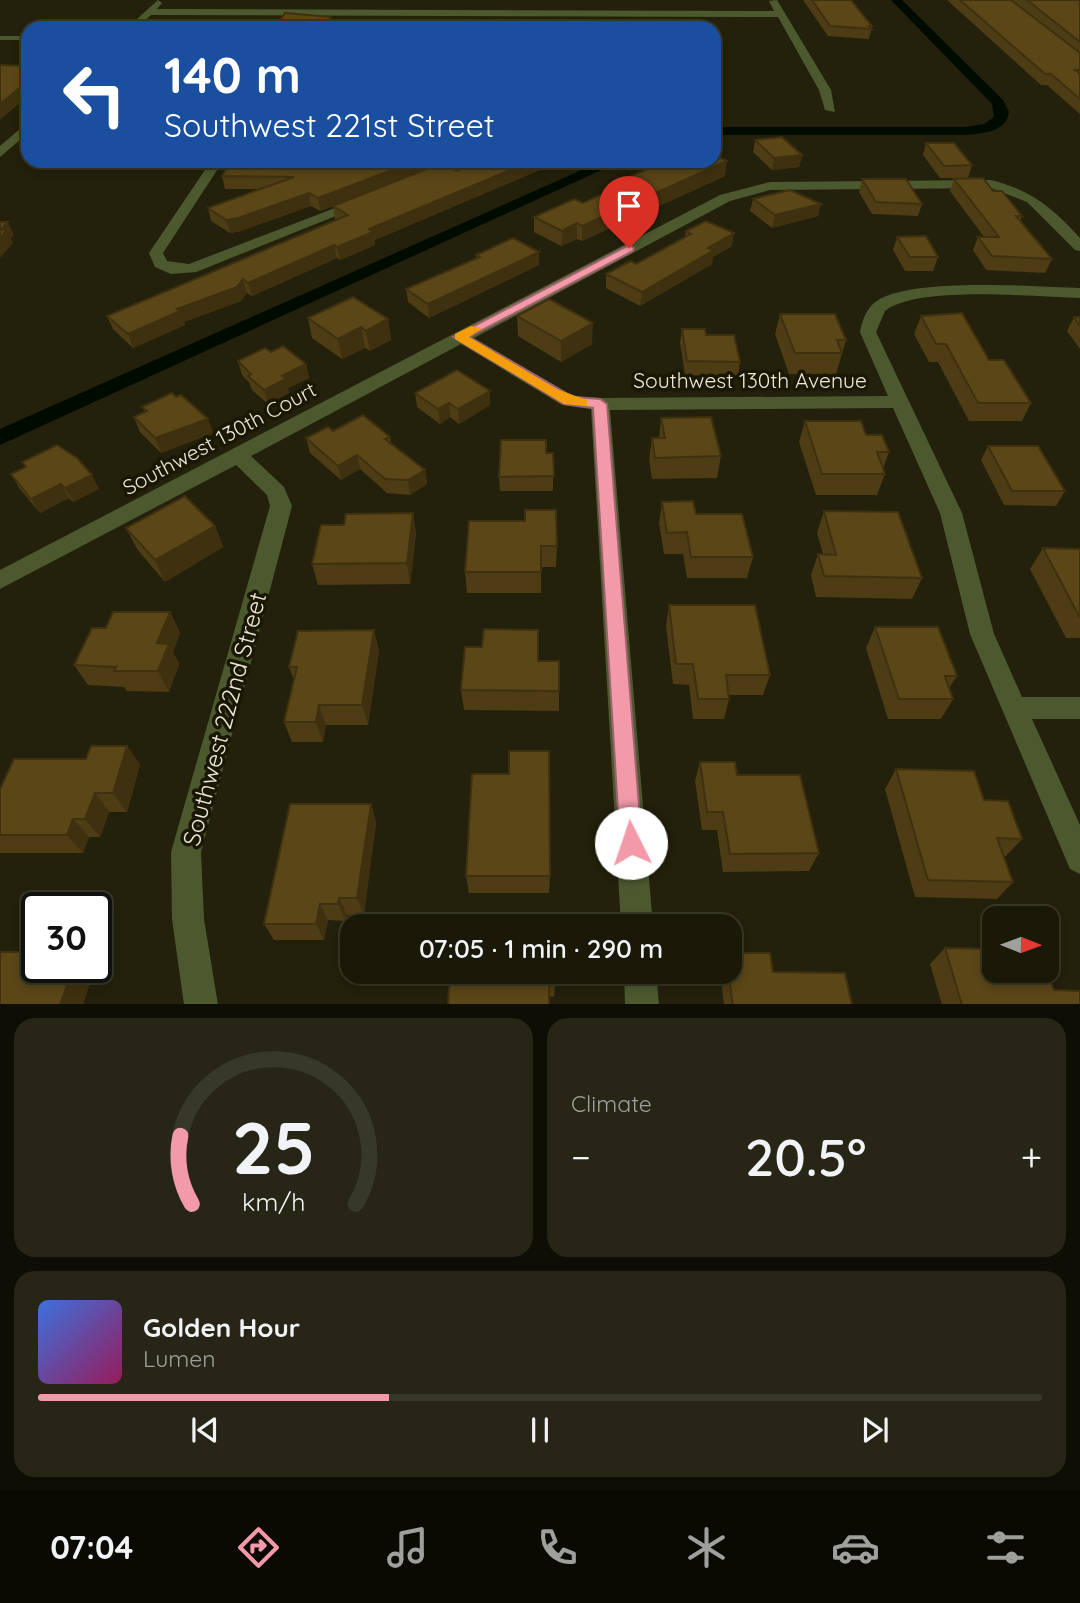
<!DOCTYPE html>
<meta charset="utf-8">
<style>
:root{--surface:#1a1908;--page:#272616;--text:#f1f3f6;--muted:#9fa09c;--line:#383829;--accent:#f39aa9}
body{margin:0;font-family:Quicksand,sans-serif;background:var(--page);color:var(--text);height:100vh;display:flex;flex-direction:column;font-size:26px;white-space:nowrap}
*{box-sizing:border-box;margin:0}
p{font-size:23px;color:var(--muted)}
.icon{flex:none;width:38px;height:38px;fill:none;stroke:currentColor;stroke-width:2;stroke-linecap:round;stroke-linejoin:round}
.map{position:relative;height:1004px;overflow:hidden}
.details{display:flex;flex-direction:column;gap:14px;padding:14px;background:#0e0e04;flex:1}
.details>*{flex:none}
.banner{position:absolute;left:21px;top:21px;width:700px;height:147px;border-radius:21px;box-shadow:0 4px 10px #0003,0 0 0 2px var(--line);background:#1a4fa0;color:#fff;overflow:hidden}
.needle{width:46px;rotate:91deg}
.buttons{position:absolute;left:982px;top:906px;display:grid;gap:14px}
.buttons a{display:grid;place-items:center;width:77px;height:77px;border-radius:14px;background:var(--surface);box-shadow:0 4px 10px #0003,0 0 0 2px var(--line);font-size:35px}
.speed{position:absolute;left:21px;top:892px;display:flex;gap:14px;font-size:35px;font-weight:700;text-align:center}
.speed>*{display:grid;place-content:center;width:91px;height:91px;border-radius:50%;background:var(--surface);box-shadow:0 4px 10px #0003,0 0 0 2px var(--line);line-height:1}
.speed .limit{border:4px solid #111;border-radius:10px;background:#fff;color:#111}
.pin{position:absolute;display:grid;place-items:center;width:60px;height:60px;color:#fff;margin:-72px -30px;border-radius:50% 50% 50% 0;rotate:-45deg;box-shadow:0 0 7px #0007}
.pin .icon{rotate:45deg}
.me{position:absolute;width:77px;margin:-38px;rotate:356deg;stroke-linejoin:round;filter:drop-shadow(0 0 5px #0008)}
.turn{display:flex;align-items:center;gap:24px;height:147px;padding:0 28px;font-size:32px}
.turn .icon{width:91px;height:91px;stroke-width:2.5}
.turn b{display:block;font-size:49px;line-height:60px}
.big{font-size:52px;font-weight:600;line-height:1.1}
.details .widget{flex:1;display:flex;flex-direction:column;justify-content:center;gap:10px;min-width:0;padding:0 24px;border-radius:21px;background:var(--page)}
.details .dial{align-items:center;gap:0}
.dial svg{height:182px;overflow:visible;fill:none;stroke:var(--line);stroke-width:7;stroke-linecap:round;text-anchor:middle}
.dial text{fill:var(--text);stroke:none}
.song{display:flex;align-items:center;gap:21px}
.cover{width:84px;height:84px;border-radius:10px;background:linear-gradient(135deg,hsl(220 70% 55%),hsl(330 70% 35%))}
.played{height:7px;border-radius:4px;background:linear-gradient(90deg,var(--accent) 35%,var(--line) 35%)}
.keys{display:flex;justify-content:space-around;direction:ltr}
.heat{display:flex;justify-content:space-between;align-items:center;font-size:38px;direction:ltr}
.details .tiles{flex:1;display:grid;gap:14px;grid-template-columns:1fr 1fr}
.widget:last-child{grid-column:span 2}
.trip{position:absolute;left:340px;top:914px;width:402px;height:70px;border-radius:21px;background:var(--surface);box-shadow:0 4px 10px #0003,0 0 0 2px var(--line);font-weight:600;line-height:70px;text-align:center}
.tab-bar{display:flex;height:112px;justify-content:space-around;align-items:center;background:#0a0a03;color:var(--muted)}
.tab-bar .icon{width:49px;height:49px}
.tab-bar .current{color:var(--accent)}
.tab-bar b{font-size:32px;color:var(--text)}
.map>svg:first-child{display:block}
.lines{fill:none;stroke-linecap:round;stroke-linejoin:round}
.canal{fill:#000b00;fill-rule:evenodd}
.service{fill:#4c592f;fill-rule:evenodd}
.minor{fill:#4c592f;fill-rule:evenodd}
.wall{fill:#4d3c14}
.shaded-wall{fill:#3f3110}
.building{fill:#5a4617;stroke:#3f3110;stroke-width:2}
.route{fill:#f39aa9;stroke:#9e646e;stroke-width:2}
.slow{fill:#f59e0b}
.labels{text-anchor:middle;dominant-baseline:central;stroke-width:7;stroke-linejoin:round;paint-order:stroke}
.street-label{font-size:21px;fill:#eae9dc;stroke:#1a1703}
.near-street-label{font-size:24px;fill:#eae9dc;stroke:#1a1703}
</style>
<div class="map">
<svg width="1080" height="1005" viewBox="0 0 1080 1005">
<rect width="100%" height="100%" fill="#23210b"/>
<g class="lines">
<g class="canal">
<path d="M891 0H902L1003 100 1009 112C1006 133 982 133 965 135H714V127H965L984 124 994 117 992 104Z"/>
<path d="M602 161H621L0 445V429Z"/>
</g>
<rect class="service" x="0" y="36" width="28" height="4"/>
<g class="minor">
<path d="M777 0 831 90 835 112 825 110 819 90 778 17 151 15 137 28H127L158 0 162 3 157 9 774 11 769 1Z"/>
<path d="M28 122V133L0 157V146Z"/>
<path d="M211 161H223L163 253 167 261 189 264 356 200 368 203 196 272 171 274 155 267 149 253Z"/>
<path d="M456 161H473L431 180 419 177Z"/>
<path d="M991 180C1031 190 1053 208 1080 238V251L1075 250 1027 202 991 188 770 190 730 201 474 338 573 396 600 398 888 396 860 332C862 321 866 310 874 303 906 276 1036 287 1080 288V298C1036 297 918 285 885 311L876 332 962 513 994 634 1022 697H1080V719H1032L1080 825V874L1070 869 970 634 940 513 893 408 610 410 653 926H621L591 409 562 405 461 344 251 456 284 487 292 506 201 852 204 919 218 1005H184L172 919 171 852 270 506 267 495 236 465 0 589V570L720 195 770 182Z"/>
<path d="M624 971H656L659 1005H625Z"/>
</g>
</g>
<g class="wall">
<path d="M803 0H851L872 26 869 39 828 36Z"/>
<path d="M947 0H1080V114L1047 85H1041Z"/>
<path d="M755 140 802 155 799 167 772 170 753 152Z"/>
<path d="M926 143 972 165 968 178H940L923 155Z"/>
<path d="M337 161H428L429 169 320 211 311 206 241 231 230 233 211 221 208 208 260 189H225L222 176 325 165Z"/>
<path d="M480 161H556V163L375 240V245L340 260 337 258 252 296 247 293 241 301 184 322 185 325 133 348 113 329 107 316 336 220 335 219 333 206 457 171Z"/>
<path d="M725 176 582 241 577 239 561 246 534 232V217L583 203 621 186V180Z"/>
<path d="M862 179 922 204 918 216 872 214 859 192Z"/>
<path d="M954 179 993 191 1022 216 1020 221 1052 259 1045 273 986 270 973 250 978 237H984L950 191Z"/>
<path d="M753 199 821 204 818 216 772 228 750 211Z"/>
<path d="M686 231 732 246 713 257 712 264 640 306 606 288V274L636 264 685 237Z"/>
<path d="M897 237 938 257 933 271H905L893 250Z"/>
<path d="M476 255 539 265 429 318 408 302 406 289 476 258Z"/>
<path d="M780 314 846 340 836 374H789L775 334Z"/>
<path d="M517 316 592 344 561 362 518 336Z"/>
<path d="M921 316 989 360 1031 403 1022 421H969L938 362H929L914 334Z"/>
<path d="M1074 317H1080V349L1067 331Z"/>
<path d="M308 318 388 319 391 340 370 351 365 348 342 359 312 338Z"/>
<path d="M682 329 706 335 740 362 738 376 685 375 680 343Z"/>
<path d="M271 352 306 364 309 378 288 388 289 393 268 404 252 390 249 382 242 375 238 361Z"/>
<path d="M415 393 490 405 459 424 450 417 440 424 417 407Z"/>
<path d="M176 397 208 419 213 433 161 453 140 432 134 417 145 412 142 407Z"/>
<path d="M661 418 721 456 717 478 652 479 649 459 652 438H659Z"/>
<path d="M805 421 866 435 889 452 883 469 885 474 877 495H816L799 442Z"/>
<path d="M333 431 390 437 391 443 425 470 427 484 410 495 387 493 360 469 341 480 310 453 306 438Z"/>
<path d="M988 446 1065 491 1056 506 1004 505 981 460Z"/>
<path d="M546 453H553V491H500L499 477Z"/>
<path d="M22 462 99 489 73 502 69 498 40 513 19 488 11 474 25 467Z"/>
<path d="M662 502 696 514 753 557 747 578H687L683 554H664L659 523Z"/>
<path d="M824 511 922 578 912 599 816 597 811 575 818 554H823L817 533Z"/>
<path d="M413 513 416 534 410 584 318 585 312 564 344 525Z"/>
<path d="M525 521 557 546 556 567H541V593H467L465 572Z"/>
<path d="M215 526 223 547 165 582 137 549 126 528Z"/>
<path d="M1043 548 1080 549V638H1066L1030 569Z"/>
<path d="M669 605 770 675 763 695H729V699L724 719H693L689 685 673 684 666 626Z"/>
<path d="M170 612 180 633 173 652 179 664 169 692 127 691 124 687 88 685 74 665 106 628Z"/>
<path d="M875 627 957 676 949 688 953 699 941 719H888L866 648Z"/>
<path d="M374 630 379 651 368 725H326L323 742H292L284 722 294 680 289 667Z"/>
<path d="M538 661 559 691V711L464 710 461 690Z"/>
<path d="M127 746 140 765 127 812H109L100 837H89L83 853H0V789Z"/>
<path d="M700 762 737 775 819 853 809 871 723 872 717 830H702L695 781Z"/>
<path d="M896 769 984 800 1022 839 1006 856H1004L1013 882 997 899 915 897 885 789Z"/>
<path d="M371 804 376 823 364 914 347 915 346 921 328 920 324 940H274L264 924Z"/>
<path d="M466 876H550L549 893H469Z"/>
<path d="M945 948 1054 990 1080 1005H942L930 964Z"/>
<path d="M472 971V984H555L554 997 449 985 396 986 390 972Z"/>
<path d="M720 971 773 972 852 1005H724Z"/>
</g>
<g class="shaded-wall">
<path d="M331 17 333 27 332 28H324Z"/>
<path d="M28 81V96L0 120V104Z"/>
<path d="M802 155 799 167 772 170 774 158Z"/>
<path d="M319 161H327L319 181 316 168Z"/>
<path d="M416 161H428L429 169 320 211 318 198Z"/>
<path d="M532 161H556V163L375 240V245L340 260 337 247 369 229Z"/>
<path d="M727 161 725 176 582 241V226Z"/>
<path d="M309 193 311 206 241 231 230 233 226 220Z"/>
<path d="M821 204 818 216 772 228 775 215Z"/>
<path d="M8 222 14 235 11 238 13 243 0 258V230Z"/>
<path d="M577 223V239L561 246 562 231Z"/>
<path d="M734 233 732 246 713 257 712 264 640 306 642 292 708 248Z"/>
<path d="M334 245 337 258 252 296 248 283Z"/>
<path d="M539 252V265L429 318 428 304Z"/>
<path d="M243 279 247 293 241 301 184 322 185 325 133 348 128 334 177 309Z"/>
<path d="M388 319 391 340 370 351 366 331Z"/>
<path d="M593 323 592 344 561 362V341Z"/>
<path d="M361 327 365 348 342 359 338 339Z"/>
<path d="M306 364 309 378 288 388 289 393 268 404 264 390 282 376Z"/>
<path d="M490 391V405L459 424 458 409Z"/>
<path d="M449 403 450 417 440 424 438 409Z"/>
<path d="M208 419 213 433 161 453 155 438Z"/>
<path d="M357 455 360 469 341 480 338 466Z"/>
<path d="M425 470 427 484 410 495 408 480Z"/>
<path d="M92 475 99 489 73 502 65 488Z"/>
<path d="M61 484 69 498 40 513 31 499Z"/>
<path d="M413 513 416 534 410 584 407 563Z"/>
<path d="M215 526 223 547 165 582 155 560Z"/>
<path d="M170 612 180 633 173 652 179 664 169 692 158 671 157 643Z"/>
<path d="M374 630 379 651 368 725 362 705Z"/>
<path d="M319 705 326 725 323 742 316 722Z"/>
<path d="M127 746 140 765 127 812 113 793Z"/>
<path d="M95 793 109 812 100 837 85 819Z"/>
<path d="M371 804 376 823 364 914 357 898Z"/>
<path d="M73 819 89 837 83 853 67 835Z"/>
<path d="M339 898 347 915 346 921 338 904Z"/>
<path d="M320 904 328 920 324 940 316 924Z"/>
<path d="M73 968H95L83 1005H60Z"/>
<path d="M469 971H472L471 998 468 984Z"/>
</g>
<g class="building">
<path d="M812 0H851L872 26H869L872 29 830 26Z"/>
<path d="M960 0H1011L1080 53V70H1075L1080 74V99L1051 74H1045Z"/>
<path d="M1027 0H1080V42Z"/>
<path d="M285 13 331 17 324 28H275Z"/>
<path d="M0 65 28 66V81L0 104Z"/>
<path d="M782 137 802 155 774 158 755 140Z"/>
<path d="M926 143H954L972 165 944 166Z"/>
<path d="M714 155 727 161 582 226 577 223 562 231 534 217 574 199 583 203 627 183 621 180 668 161H714Z"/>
<path d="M231 161H319L316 168 337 161H416L318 198 309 193 238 218 226 220 208 208 294 177 222 176Z"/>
<path d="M480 161H532L369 229 373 232 337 247 334 245 248 283 243 279 237 287 177 309 180 311 128 334 107 316 348 215 333 206 442 163 457 171Z"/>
<path d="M983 178 993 191H1002L1022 216H1016L1052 259 992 256 978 237H999L954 179Z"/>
<path d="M862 179H906L922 204 876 202Z"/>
<path d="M790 190 821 204 775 215 753 199Z"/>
<path d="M706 221 734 233 708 248 714 250 642 292 606 274 631 261 636 264 691 234 686 231Z"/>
<path d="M0 222H8L0 230H7L0 238Z"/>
<path d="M926 236 938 257H910L897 237Z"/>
<path d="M513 238 539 252 428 304 406 289 480 257 476 255Z"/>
<path d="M353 297 388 319 366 331 361 327 338 339 308 318Z"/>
<path d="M549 299 593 323 561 341 517 316Z"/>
<path d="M962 313 989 360H1004L1031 403H978L946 344H936L921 316Z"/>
<path d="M780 314H835L846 340H837L842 353H795Z"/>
<path d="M1074 317H1080V326Z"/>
<path d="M682 329H705L706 335H734L740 362 687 361Z"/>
<path d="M283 346 306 364 282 376 286 379 264 390 248 376 251 374 238 361 265 348 271 352Z"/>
<path d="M457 370 490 391 458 409 449 403 438 409 415 393Z"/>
<path d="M172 393 176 397 181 395 208 419 155 438 134 417 147 411 142 407Z"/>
<path d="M363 415 390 437 385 439 425 470 408 480 385 479 357 455 338 466 306 438 328 427 333 431Z"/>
<path d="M711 417 721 456 655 458 652 438H665L661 418Z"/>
<path d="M805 421H861L866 435H882L889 452H877L885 474H822Z"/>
<path d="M501 440H546V453H553L554 476 499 477Z"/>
<path d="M57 445 77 458 92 475 65 488 61 484 31 499 11 474 26 467 22 462Z"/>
<path d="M988 446H1038L1065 491H1012Z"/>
<path d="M185 496 215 526 155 560 126 528Z"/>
<path d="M693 501 696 514H742L753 557H691L687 532 667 533 662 502Z"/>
<path d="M525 510H556L557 546H541V572H465L469 521H525Z"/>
<path d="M824 511 898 512 922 578 824 576 818 554 836 555Z"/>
<path d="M413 513 407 563 312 564 321 525H344L346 514Z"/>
<path d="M1043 548 1080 549V618Z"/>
<path d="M669 605H755L770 675H726L729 699H698L693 664H676Z"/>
<path d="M113 612H170L157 643 169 644 158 671H114L116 667 74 665 92 628H106Z"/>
<path d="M875 627H938L957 676H945L953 699H899Z"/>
<path d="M484 629 538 630V661H559V691L461 690 465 647H482Z"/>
<path d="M374 630 362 705H319L316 722H284L297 667H289L298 631Z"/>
<path d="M91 746H127L113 793H95L85 819H73L67 835H0V789L14 759H86Z"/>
<path d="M509 751H549L550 876H466L472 774H509Z"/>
<path d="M700 762H735L737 775H800L819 853 730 854 723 812H707Z"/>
<path d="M896 769 974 771 984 800 1008 801 1022 839 997 838 1013 882 928 880Z"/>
<path d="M290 804H371L357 898H339L338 904H320L316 924H264Z"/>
<path d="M945 948 994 949V971H1046L1054 990 1080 991V1005H962Z"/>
<path d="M0 952H37V968H73L60 1005H0Z"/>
<path d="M730 953H770L773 972 845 973 852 1005H733L728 971H730Z"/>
<path d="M391 971H469L468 984 507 985V971H555V984H549V1005H448L450 972H390Z"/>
</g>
<path class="route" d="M629 245 634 248 633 251 469 337 573 397 600 399 607 404 642 843 639 851 631 854 623 851 620 843 593 408 564 404 453 337Z"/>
<path class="slow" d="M471 326 482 328 469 337 556 389 587 400V406L564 404 455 339V334Z"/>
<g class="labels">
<g class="street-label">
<text x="750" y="380">Southwest 130th Avenue</text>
<text transform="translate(219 438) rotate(-28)">Southwest 130th Court</text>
</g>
<g class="near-street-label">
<text transform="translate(224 719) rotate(-75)">Southwest 222nd Street</text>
</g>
</g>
</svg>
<div class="buttons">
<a><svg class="needle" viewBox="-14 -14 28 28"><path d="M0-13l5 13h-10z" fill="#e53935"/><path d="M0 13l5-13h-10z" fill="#9fa09c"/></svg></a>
</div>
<div class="speed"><div class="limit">30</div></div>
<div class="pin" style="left:629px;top:248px;background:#d93025"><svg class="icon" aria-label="arrive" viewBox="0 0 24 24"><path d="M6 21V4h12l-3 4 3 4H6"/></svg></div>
<svg class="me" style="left:631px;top:843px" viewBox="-20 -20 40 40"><circle r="19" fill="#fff"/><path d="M0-13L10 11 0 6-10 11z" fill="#f39aa9"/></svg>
<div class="trip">07:05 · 1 min · 290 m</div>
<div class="banner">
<div class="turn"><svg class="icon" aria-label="left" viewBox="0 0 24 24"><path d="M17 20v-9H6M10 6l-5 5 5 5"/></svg><div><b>140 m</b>Southwest 221st Street</div></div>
</div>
</div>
<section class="details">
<div class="tiles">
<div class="widget dial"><svg viewBox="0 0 100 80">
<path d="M14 69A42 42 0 1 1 86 69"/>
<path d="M14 69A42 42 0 0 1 9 39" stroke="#f39aa9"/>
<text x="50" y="56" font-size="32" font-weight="700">25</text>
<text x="50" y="72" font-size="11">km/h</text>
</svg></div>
<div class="widget"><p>Climate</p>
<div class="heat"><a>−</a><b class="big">20.5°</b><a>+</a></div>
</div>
<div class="widget">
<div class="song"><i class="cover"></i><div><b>Golden Hour</b><p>Lumen</p></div></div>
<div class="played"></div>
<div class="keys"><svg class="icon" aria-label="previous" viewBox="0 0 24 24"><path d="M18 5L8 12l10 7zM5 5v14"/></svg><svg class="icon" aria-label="pause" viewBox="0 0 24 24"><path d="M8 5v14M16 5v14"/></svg><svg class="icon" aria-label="next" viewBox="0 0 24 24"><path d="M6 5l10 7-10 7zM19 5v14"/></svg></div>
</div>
</div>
</section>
<nav class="tab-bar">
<b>07:04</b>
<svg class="icon current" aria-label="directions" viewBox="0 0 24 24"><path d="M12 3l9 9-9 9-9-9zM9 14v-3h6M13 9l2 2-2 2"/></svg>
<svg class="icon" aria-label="music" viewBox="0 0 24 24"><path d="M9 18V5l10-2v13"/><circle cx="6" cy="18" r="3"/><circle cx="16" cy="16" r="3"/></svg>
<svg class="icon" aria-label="phone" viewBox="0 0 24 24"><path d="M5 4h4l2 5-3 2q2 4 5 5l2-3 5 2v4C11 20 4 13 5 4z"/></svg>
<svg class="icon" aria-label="climate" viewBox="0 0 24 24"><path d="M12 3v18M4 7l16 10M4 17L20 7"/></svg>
<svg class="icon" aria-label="car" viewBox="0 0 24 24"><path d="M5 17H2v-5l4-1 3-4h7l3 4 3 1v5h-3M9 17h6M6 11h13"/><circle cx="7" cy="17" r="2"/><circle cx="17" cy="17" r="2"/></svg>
<svg class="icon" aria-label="filters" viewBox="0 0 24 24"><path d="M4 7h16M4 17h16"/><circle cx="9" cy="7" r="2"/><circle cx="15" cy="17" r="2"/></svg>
</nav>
